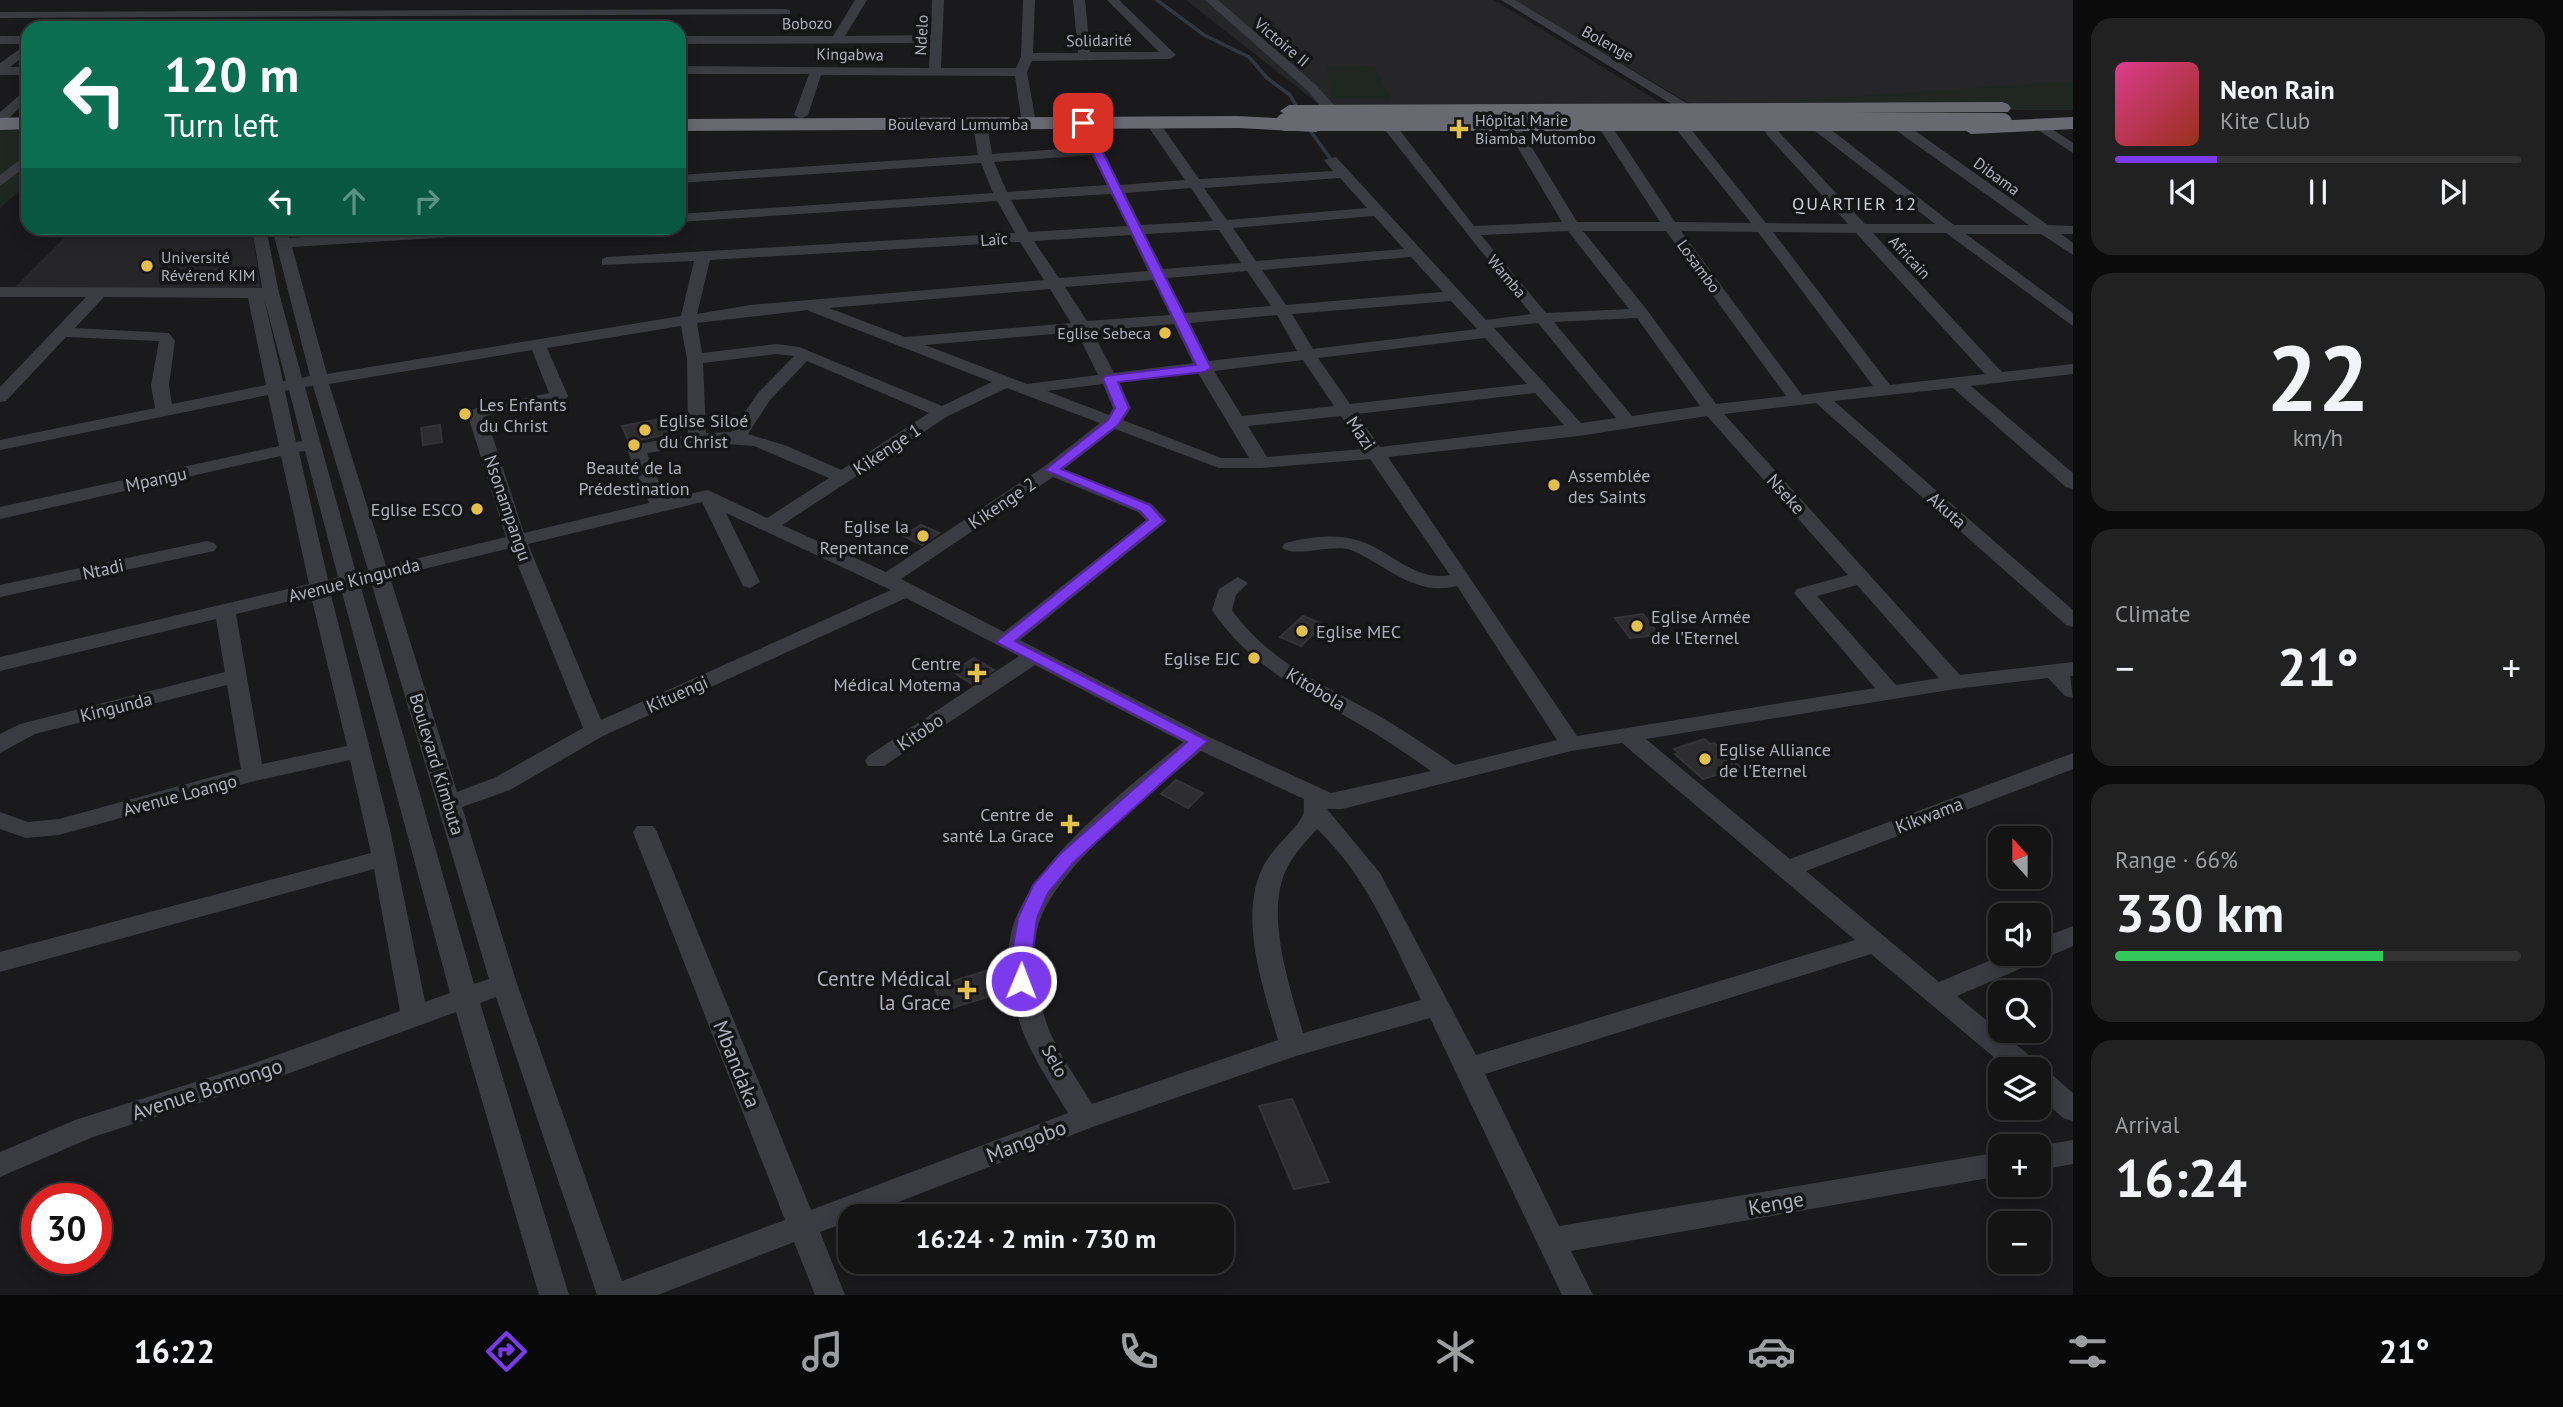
<!DOCTYPE html>
<meta charset="utf-8">
<style>
:root{--surface:#141415;--page:#212122;--text:#f1f3f6;--muted:#9d9ea0;--line:#333334;--accent:#7c3aed}
body{margin:0;font-family:"PT Sans",sans-serif;background:var(--page);color:var(--text);height:100vh;display:flex;flex-direction:column;font-size:26px;white-space:nowrap}
*{box-sizing:border-box;margin:0}
p{font-size:23px;color:var(--muted)}
.icon{flex:none;width:38px;height:38px;fill:none;stroke:currentColor;stroke-width:2;stroke-linecap:round;stroke-linejoin:round}
.map{position:relative;flex:1;overflow:hidden}
.panel{display:flex;flex-direction:column;gap:18px;padding:18px;background:#0b0b0c;width:490px}
.panel>*{flex:none}
.top-card{position:absolute;left:21px;top:21px;width:665px;height:214px;border-radius:21px;box-shadow:0 4px 18px #0003,0 0 0 2px var(--line);background:#0b6e4f;color:#fff;overflow:hidden}
.needle{width:46px;rotate:339deg}
.buttons{position:absolute;left:1988px;top:826px;display:grid;gap:14px}
.buttons a{display:grid;place-items:center;width:63px;height:63px;border-radius:14px;background:var(--surface);box-shadow:0 4px 18px #0003,0 0 0 2px var(--line);font-size:35px}
.speed{position:absolute;left:21px;top:1183px;display:flex;gap:14px;font-size:35px;font-weight:700;text-align:center}
.speed>*{display:grid;place-content:center;width:91px;height:91px;border-radius:50%;background:var(--surface);box-shadow:0 4px 18px #0003,0 0 0 2px var(--line);line-height:1}
.speed .limit{border:10px solid #d22;background:#fff;color:#111}
.pin{position:absolute;display:grid;place-items:center;width:60px;height:60px;color:#fff;margin:-30px;border-radius:14px;box-shadow:0 4px 10px #0006}
.me{position:absolute;width:77px;margin:-38px;rotate:1deg;stroke-linejoin:round;filter:drop-shadow(0 0 5px #0008)}
.turn{display:flex;align-items:center;gap:24px;height:147px;padding:0 28px;font-size:32px}
.turn .icon{width:91px;height:91px;stroke-width:2.5}
.turn b{display:block;font-size:49px;line-height:60px}
.lanes{display:flex;align-items:center;height:66px;padding:0 28px;background:#0003;justify-content:center;gap:35px;direction:ltr}
.lanes .off{opacity:.35}
.big{font-size:52px;font-weight:600;line-height:1.1}
.panel .card{flex:1;display:flex;flex-direction:column;justify-content:center;gap:10px;min-width:0;padding:0 24px;border-radius:21px;background:var(--page)}
.panel .dial{align-items:center;gap:0}
.dial b{font-size:91px;line-height:1}
.song{display:flex;align-items:center;gap:21px}
.cover{width:84px;height:84px;border-radius:10px;background:linear-gradient(135deg,hsl(330 70% 55%),hsl(10 70% 35%))}
.played{height:7px;border-radius:4px;background:linear-gradient(90deg,var(--accent) 25%,var(--line) 25%)}
.keys{display:flex;justify-content:space-around;direction:ltr}
.heat{display:flex;justify-content:space-between;align-items:center;font-size:38px;direction:ltr}
.charge{height:10px;border-radius:5px;background:linear-gradient(90deg,#34c759 66%,var(--line) 0)}
.trip{position:absolute;left:838px;top:1204px;width:396px;height:70px;border-radius:21px;background:var(--surface);box-shadow:0 4px 18px #0003,0 0 0 2px var(--line);font-weight:600;line-height:70px;text-align:center}
.menu{display:flex;height:112px;justify-content:space-around;align-items:center;background:#080808;color:var(--muted)}
.menu .icon{width:49px;height:49px}
.menu .on{color:var(--accent)}
.menu b{font-size:32px;color:var(--text)}
main{display:flex;flex:1;min-height:0}
.map>svg:first-child{display:block}
.built{fill:#262629}
.green{fill:#202722}
.lines{fill:none;stroke-linecap:round;stroke-linejoin:round}
.stream{stroke:#31373f;stroke-width:3.5}
.building{fill:#2d2d30;stroke:#343438;stroke-width:2}
.minor{fill:#3b3c41;fill-rule:evenodd}
.highway{fill:#686971;fill-rule:evenodd}
.highway-bridge{stroke:#686971;stroke-width:18}
.route{fill:#7c3aed;stroke:#51269a;stroke-width:2}
.poi-dot{fill:#e3bf4b;stroke:#151517;stroke-width:2.5}
.labels{text-anchor:middle;dominant-baseline:central;stroke-width:7;stroke-linejoin:round;paint-order:stroke}
.far-street-label{font-size:16px;fill:#aeb0ba;stroke:#151517}
.far-poi-label{font-size:16px;fill:#aeb0ba;stroke:#151517;text-anchor:start}
.far-quarter-label{font-size:18px;letter-spacing:2px;fill:#ced0d7;stroke:#151517}
.poi-label{font-size:18px;fill:#aeb0ba;stroke:#151517;text-anchor:start}
.street-label{font-size:18px;fill:#aeb0ba;stroke:#151517}
.near-poi-label{font-size:21px;fill:#aeb0ba;stroke:#151517;text-anchor:end}
.near-street-label{font-size:21px;fill:#aeb0ba;stroke:#151517}
</style>
<main>
<div class="map">
<svg width="2073" height="1295" viewBox="0 0 2073 1295">
<rect width="100%" height="100%" fill="#1a1a1c"/>
<g class="built">
<path d="M1186 0H1494L1666 106H1321Z"/>
<path d="M1514 0H2073V110L1702 111Z"/>
<path d="M74 228H252L261 291 15 287Z"/>
</g>
<g class="green">
<path d="M1374 66 1391 99 1332 98 1326 67Z"/>
<path d="M2073 81V109L1811 111 1798 100Z"/>
<path d="M28 123V183L0 208V124Z"/>
</g>
<g class="lines">
<g class="stream">
<path d="M1157 0 1204 35 1249 57 1267 78 1290 95 1300 113"/>
<path d="M1306 125 1330 158"/>
</g>
</g>
<g class="building">
<path d="M660 419 668 434 629 442 622 426Z"/>
<path d="M440 425 442 442 423 445 421 428Z"/>
<path d="M921 525 939 533 922 545 903 536Z"/>
<path d="M1643 614 1659 635 1630 638 1615 618Z"/>
<path d="M1303 616 1323 624 1301 646 1280 637Z"/>
<path d="M974 658 994 670 972 684 953 672Z"/>
<path d="M1705 739 1710 744 1714 743 1740 767 1703 779 1675 754 1679 753 1674 749Z"/>
<path d="M1176 780 1203 793 1188 808 1161 794Z"/>
<path d="M989 970 1001 993 945 1010 934 987Z"/>
<path d="M1292 1099 1329 1182 1294 1189 1259 1106Z"/>
</g>
<g class="lines">
<g class="minor">
<path d="M855 0H867L845 36 931 35 932 0H944L941 68H1016L1021 57 1023 0H1035L1033 53H1078L1073 0H1085L1090 52H1159L1107 0H1119L1176 55 1170 59 1032 61 1027 72 1036 123 1029 127 1022 123 1015 76 821 75 808 115 801 119 794 115 809 74H679V66L929 68 930 43 679 44V36H833Z"/>
<path d="M1205 0H1218L1316 85 1336 107V113H1326L1308 91Z"/>
<path d="M1501 0H1515L1713 119 1701 122Z"/>
<path d="M786 9 790 10V14L0 18V12Z"/>
<path d="M0 36H28V53L10 67H28V75H0V63L27 44H0Z"/>
<path d="M28 88V99L8 119H0V112Z"/>
<path d="M1669 107 1674 108 1766 223 1848 224 1768 136 1753 111 1759 107 1764 108 1778 131 1865 224H1935L1815 131V125H1825L1954 225H2029L1897 131V125H1907L2048 225 2073 226V234H2061L2073 243V255L2041 234H1966L2073 313V326L1946 233H1873L2002 372 2073 364V374L1971 386 2073 473V489L2066 487 1953 388 1834 401 2073 610V627L2066 625 1816 403 1724 414 1960 675 2073 662V676H2070L2073 698 2065 696 2048 678 1955 689 1646 739 1790 859 2073 753V769L1806 871 1939 982 2005 954H2039V939L2073 926V946L1957 996 2036 1061 2040 1069 2049 1072 2073 1093V1121L2063 1118 2039 1096V1069H2008L1871 954 1485 1074 1559 1226 2000 1152V1176L1571 1251 1593 1295H1562L1430 1018 1296 1056 1095 1126 862 1216H850V1221L820 1232 845 1295H815L794 1242 658 1295H597L496 997 480 1003 569 1295H539L456 1012 268 1081 93 1137 0 1177V1152L75 1120 252 1064 400 1011 374 869 0 972V952L371 853 350 760 251 782 59 835 26 838 0 829V812L28 822 59 819 241 769 227 685 35 734 0 753V734L20 724 225 672 216 619 0 671V657L309 584 281 456 0 519V507L279 446 268 395 0 450V440L155 408 151 385 159 341 66 337 6 401 0 402V387L86 297H0V287L262 288 252 228H266L279 293 302 378 310 376 272 228H286L289 238 463 228H535L528 232 292 247 327 374 681 316 694 261 602 265V259L607 257 1015 233 997 201 679 222V214L993 193 981 163 679 183V175L978 155 973 124 980 120 987 124 992 154 1088 147 1076 123 1083 119 1090 123 1120 185 1185 180 1145 122 1152 118 1157 119 1199 179 1333 171 1324 160 1336 157 1486 320 1531 314 1385 130V124H1395L1474 226 1562 222 1506 128 1513 124 1520 128 1577 222H1660L1599 128 1606 124 1611 125 1675 222 1751 223 1664 114V108ZM1092 155 1107 185 1007 192 994 162ZM1340 178 1367 208 1227 220 1204 188ZM1191 188 1213 221 1141 225 1125 193ZM1111 194 1127 226 1029 232 1011 200ZM1374 216 1404 249 1256 261 1233 228ZM1219 230 1241 263 1163 269 1145 234ZM1568 231 1629 309 1546 313 1481 235ZM1583 231H1666L1786 396 1716 404 1647 310ZM1681 231 1758 232 1873 386 1802 395ZM1773 232 1856 233 1985 374 1890 385ZM1131 235 1148 271 1059 278 1034 241ZM1020 242 1044 280 750 305 697 314 710 260ZM1411 257 1443 292 1286 305 1262 270ZM1247 271 1271 306 1185 313 1167 278ZM1153 280 1170 315 1087 321 1065 287ZM1050 289 1071 323 905 337 829 308ZM104 297 248 298 266 385 172 404 169 385 175 341 169 333 75 328ZM264 298 286 381H283ZM1451 301 1477 329 1313 349 1292 314ZM808 310 809 311 992 382 942 406 799 347 776 344 702 353 697 323ZM1277 315 1297 351 1209 361 1190 323ZM1637 318 1700 406 1632 416 1554 322ZM1538 323 1616 418 1581 423 1494 328ZM1174 324 1193 363 1114 373 1092 331ZM681 326 687 359 688 435 633 445 628 452 649 503 524 533 486 416 565 400 568 396 547 348ZM1077 332 1098 375 1027 384 925 345ZM1485 338 1527 384 1350 404 1318 358ZM532 350 549 393 476 408 467 413 506 537 386 566 329 384ZM776 354 794 356 758 393 731 432 706 433 703 363ZM1303 360 1334 406 1242 416 1214 371ZM807 361 929 413 841 470 787 446 748 434 770 400ZM1198 373 1249 458H1221L1123 420 1131 408 1119 382ZM1103 384 1113 408 1109 415 1047 391ZM313 386 368 570 356 573 305 387ZM1007 388 1100 423 1045 466 886 572 782 525 948 416ZM289 390 302 441 296 442 285 391ZM1535 393 1564 425 1380 447 1357 414ZM1341 416 1363 449 1267 457 1248 426ZM1707 416 1848 575 1797 589 1794 593 1875 688 1577 736 1388 457 1579 436ZM1115 429 1219 468H1261L1370 459 1450 575C1415 582 1391 551 1360 541 1336 533 1309 537 1285 543L1282 547C1292 559 1333 543 1351 550 1387 565 1414 597 1457 586L1557 740 1455 765C1428 747 1402 729 1374 713 1322 684 1267 660 1232 610L1236 595 1248 583 1238 577 1219 589 1212 610C1249 666 1303 691 1359 724 1384 738 1408 755 1431 771L1331 793 1207 736 1020 640 1167 521 1152 504 1064 469ZM714 443 754 446 829 478 767 518 708 490 666 499 647 453ZM302 451H305L338 577 328 580 299 452ZM1053 477 1138 512 1146 520 1004 632 901 579ZM702 502 743 586 750 588 760 582 726 513 891 590 601 720 528 544ZM511 548 583 728 494 778 457 792 390 577ZM371 582 489 979 474 984 360 584ZM1857 585 1939 678 1896 685 1817 596ZM341 589 450 993 425 1002 390 829 330 591ZM311 596 347 746 262 764 236 614ZM906 598 1019 656 868 756 865 761 868 766H884L1035 665 1183 742C1129 787 1032 860 1012 929 1005 956 1009 986 1017 1013 1026 1049 1049 1081 1068 1113L811 1210 657 832 653 826H637L633 832 785 1220 622 1281 517 984 462 807 510 790 603 736ZM1622 743 1855 940 1476 1055 1380 873 1327 809H1342L1571 751ZM1201 751 1304 799C1303 804 1305 811 1303 815 1296 830 1270 849 1261 871 1239 922 1264 990 1278 1040L1092 1104C1075 1075 1053 1047 1044 1015 1035 988 1031 958 1037 930 1051 870 1154 791 1201 751ZM1317 829C1367 876 1392 940 1421 1000L1303 1033C1290 987 1264 913 1287 868 1294 854 1306 841 1317 829Z"/>
<path d="M2043 123 2073 143V153L2038 130 2036 127Z"/>
<path d="M28 154V165L0 186V175Z"/>
<path d="M207 541 214 543 217 547 214 551 0 597V585Z"/>
<path d="M2073 1140V1164L2039 1170 2038 1146Z"/>
</g>
<g class="highway">
<path d="M2002 102 2008 104 2011 108 2008 112 1289 117 1280 111 1289 105Z"/>
<path d="M1236 116 1316 120 1325 126 1316 132 1238 128 679 131V119Z"/>
<path d="M28 117V129L0 130V118Z"/>
<path d="M2073 117V129L1971 134 1962 128 1971 122Z"/>
</g>
<path class="highway-bridge" d="M1285 122H2003"/>
</g>
<path class="route" d="M1083 120 1088 123 1211 368 1204 372 1118 382 1129 408 1118 425 1061 469 1150 505 1164 521 1015 641 1208 741 1073 863 1048 893 1037 918 1028 987H1015L1012 981 1013 946 1018 918 1033 885 1060 854 1187 742 996 642 1148 520 1140 511 1045 470 1108 420 1115 408 1103 379 1105 376 1196 365 1078 123Z"/>
<g class="poi-dot">
<path d="M1455.5 118.5h7v7h7v7h-7v7h-7v-7h-7v-7h7z"/>
<circle cx="147" cy="266" r="7"/>
<circle cx="1165" cy="333" r="7"/>
<circle cx="465" cy="414" r="7"/>
<circle cx="645" cy="430" r="7"/>
<circle cx="634" cy="445" r="7"/>
<circle cx="1554" cy="485" r="7"/>
<circle cx="477" cy="509" r="7"/>
<circle cx="923" cy="536" r="7"/>
<circle cx="1637" cy="626" r="7"/>
<circle cx="1302" cy="631" r="7"/>
<circle cx="1254" cy="658" r="7"/>
<path d="M973.5 662.5h7v7h7v7h-7v7h-7v-7h-7v-7h7z"/>
<circle cx="1705" cy="759" r="7"/>
<path d="M1066.5 813.5h7v7h7v7h-7v7h-7v-7h-7v-7h7z"/>
<path d="M963.5 979.5h7v7h7v7h-7v7h-7v-7h-7v-7h7z"/>
</g>
<g class="labels">
<g class="far-street-label">
<text transform="translate(807 23) rotate(-1)">Bobozo</text>
<text transform="translate(921 35) rotate(-87)">Ndelo</text>
<text transform="translate(1099 40) rotate(-1)">Solidarité</text>
<text transform="translate(1282 42) rotate(40)">Victoire II</text>
<text transform="translate(1608 43) rotate(29)">Bolenge</text>
<text transform="translate(850 54) rotate(1)">Kingabwa</text>
<text x="958" y="124">Boulevard Lumumba</text>
<text transform="translate(1997 176) rotate(36)">Dibama</text>
<text transform="translate(994 239) rotate(-4)">Laïc</text>
<text transform="translate(1910 257) rotate(47)">Africain</text>
<text transform="translate(1699 266) rotate(54)">Losambo</text>
<text transform="translate(1507 276) rotate(50)">Wamba</text>
</g>
<g class="far-poi-label">
<text x="1475" y="120">Hôpital Marie<tspan x="1475" dy="18">Biamba Mutombo</tspan></text>
<text x="161" y="257">Université<tspan x="161" dy="18">Révérend KIM</tspan></text>
<text x="1151" y="333" text-anchor="end">Eglise Sebeca</text>
</g>
<g class="far-quarter-label">
<text x="1855" y="203">QUARTIER 12</text>
</g>
<g class="poi-label">
<text x="479" y="404">Les Enfants<tspan x="479" dy="21">du Christ</tspan></text>
<text x="659" y="420">Eglise Siloé<tspan x="659" dy="21">du Christ</tspan></text>
<text x="634" y="467" text-anchor="middle">Beauté de la<tspan x="634" dy="21">Prédestination</tspan></text>
<text x="1568" y="475">Assemblée<tspan x="1568" dy="21">des Saints</tspan></text>
<text x="463" y="509" text-anchor="end">Eglise ESCO</text>
<text x="909" y="526" text-anchor="end">Eglise la<tspan x="909" dy="21">Repentance</tspan></text>
<text x="1651" y="616">Eglise Armée<tspan x="1651" dy="21">de l'Eternel</tspan></text>
<text x="1316" y="631">Eglise MEC</text>
<text x="1240" y="658" text-anchor="end">Eglise EJC</text>
<text x="961" y="663" text-anchor="end">Centre<tspan x="961" dy="21">Médical Motema</tspan></text>
<text x="1719" y="749">Eglise Alliance<tspan x="1719" dy="21">de l'Eternel</tspan></text>
<text x="1054" y="814" text-anchor="end">Centre de<tspan x="1054" dy="21">santé La Grace</tspan></text>
</g>
<g class="street-label">
<text transform="translate(1361 433) rotate(56)">Mazi</text>
<text transform="translate(887 449) rotate(-34)">Kikenge 1</text>
<text transform="translate(156 479) rotate(-12)">Mpangu</text>
<text transform="translate(1786 494) rotate(48)">Nseke</text>
<text transform="translate(1002 503) rotate(-34)">Kikenge 2</text>
<text transform="translate(508 508) rotate(71)">Nsonampangu</text>
<text transform="translate(1947 510) rotate(41)">Akuta</text>
<text transform="translate(103 569) rotate(-12)">Ntadi</text>
<text transform="translate(354 580) rotate(-14)">Avenue Kingunda</text>
<text transform="translate(1316 689) rotate(31)">Kitobola</text>
<text transform="translate(677 694) rotate(-24)">Kituengi</text>
<text transform="translate(116 707) rotate(-14)">Kingunda</text>
<text transform="translate(920 732) rotate(-34)">Kitobo</text>
<text transform="translate(437 764) rotate(73)">Boulevard Kimbuta</text>
<text transform="translate(180 795) rotate(-15)">Avenue Loango</text>
<text transform="translate(1929 815) rotate(-21)">Kikwama</text>
<text transform="translate(1055 1061) rotate(61)">Selo</text>
</g>
<g class="near-poi-label">
<text x="951" y="978">Centre Médical<tspan x="951" dy="24">la Grace</tspan></text>
</g>
<g class="near-street-label">
<text transform="translate(737 1064) rotate(68)">Mbandaka</text>
<text transform="translate(207 1089) rotate(-18)">Avenue Bomongo</text>
<text transform="translate(1026 1141) rotate(-21)">Mangobo</text>
<text transform="translate(1776 1203) rotate(-10)">Kenge</text>
</g>
</g>
</svg>
<div class="buttons">
<a><svg class="needle" viewBox="-14 -14 28 28"><path d="M0-13l5 13h-10z" fill="#e53935"/><path d="M0 13l5-13h-10z" fill="#9d9ea0"/></svg></a>
<a><svg class="icon" aria-label="sound" viewBox="0 0 24 24"><path d="M4 9h4l5-4v14l-5-4H4zM17 9q2 3 0 6"/></svg></a>
<a><svg class="icon" aria-label="search" viewBox="0 0 24 24"><circle cx="10" cy="10" r="6"/><path d="M15 15l6 6"/></svg></a>
<a><svg class="icon" aria-label="layers" viewBox="0 0 24 24"><path d="M12 4l9 5-9 5-9-5zM3 14l9 5 9-5"/></svg></a>
<a>+</a>
<a>−</a>
</div>
<div class="speed"><div class="limit">30</div></div>
<div class="pin" style="left:1083px;top:123px;background:#d93025"><svg class="icon" aria-label="arrive" viewBox="0 0 24 24"><path d="M6 21V4h12l-3 4 3 4H6"/></svg></div>
<svg class="me" style="left:1021px;top:981px" viewBox="-20 -20 40 40"><circle r="17" fill="#7c3aed" stroke="#fff" stroke-width="3"/><path d="M0-11L8 9 0 5-8 9z" fill="#fff"/></svg>
<div class="trip">16:24 · 2 min · 730 m</div>
<div class="top-card">
<div class="turn"><svg class="icon" aria-label="left" viewBox="0 0 24 24"><path d="M17 20v-9H6M10 6l-5 5 5 5"/></svg><div><b>120 m</b>Turn left</div></div>
<div class="lanes"><svg class="icon" aria-label="left" viewBox="0 0 24 24"><path d="M17 20v-9H6M10 6l-5 5 5 5"/></svg><svg class="icon off" aria-label="ahead" viewBox="0 0 24 24"><path d="M12 20V5M6 11l6-6 6 6"/></svg><svg class="icon off" aria-label="right" viewBox="0 0 24 24"><path d="M7 20v-9h11M14 6l5 5-5 5"/></svg></div>
</div>
</div>
<section class="panel">
<div class="card">
<div class="song"><i class="cover"></i><div><b>Neon Rain</b><p>Kite Club</p></div></div>
<div class="played"></div>
<div class="keys"><svg class="icon" aria-label="previous" viewBox="0 0 24 24"><path d="M18 5L8 12l10 7zM5 5v14"/></svg><svg class="icon" aria-label="pause" viewBox="0 0 24 24"><path d="M8 5v14M16 5v14"/></svg><svg class="icon" aria-label="next" viewBox="0 0 24 24"><path d="M6 5l10 7-10 7zM19 5v14"/></svg></div>
</div>
<div class="card dial"><b>22</b><p>km/h</p></div>
<div class="card"><p>Climate</p>
<div class="heat"><a>−</a><b class="big">21°</b><a>+</a></div>
</div>
<div class="card"><p>Range · 66%</p><b class="big">330 km</b><div class="charge"></div></div>
<div class="card"><p>Arrival</p><b class="big">16:24</b></div>
</section>
</main>
<nav class="menu">
<b>16:22</b>
<svg class="icon on" aria-label="directions" viewBox="0 0 24 24"><path d="M12 3l9 9-9 9-9-9zM9 14v-3h6M13 9l2 2-2 2"/></svg>
<svg class="icon" aria-label="music" viewBox="0 0 24 24"><path d="M9 18V5l10-2v13"/><circle cx="6" cy="18" r="3"/><circle cx="16" cy="16" r="3"/></svg>
<svg class="icon" aria-label="phone" viewBox="0 0 24 24"><path d="M5 4h4l2 5-3 2q2 4 5 5l2-3 5 2v4C11 20 4 13 5 4z"/></svg>
<svg class="icon" aria-label="climate" viewBox="0 0 24 24"><path d="M12 3v18M4 7l16 10M4 17L20 7"/></svg>
<svg class="icon" aria-label="car" viewBox="0 0 24 24"><path d="M5 17H2v-5l4-1 3-4h7l3 4 3 1v5h-3M9 17h6M6 11h13"/><circle cx="7" cy="17" r="2"/><circle cx="17" cy="17" r="2"/></svg>
<svg class="icon" aria-label="filters" viewBox="0 0 24 24"><path d="M4 7h16M4 17h16"/><circle cx="9" cy="7" r="2"/><circle cx="15" cy="17" r="2"/></svg>
<b>21°</b>
</nav>
